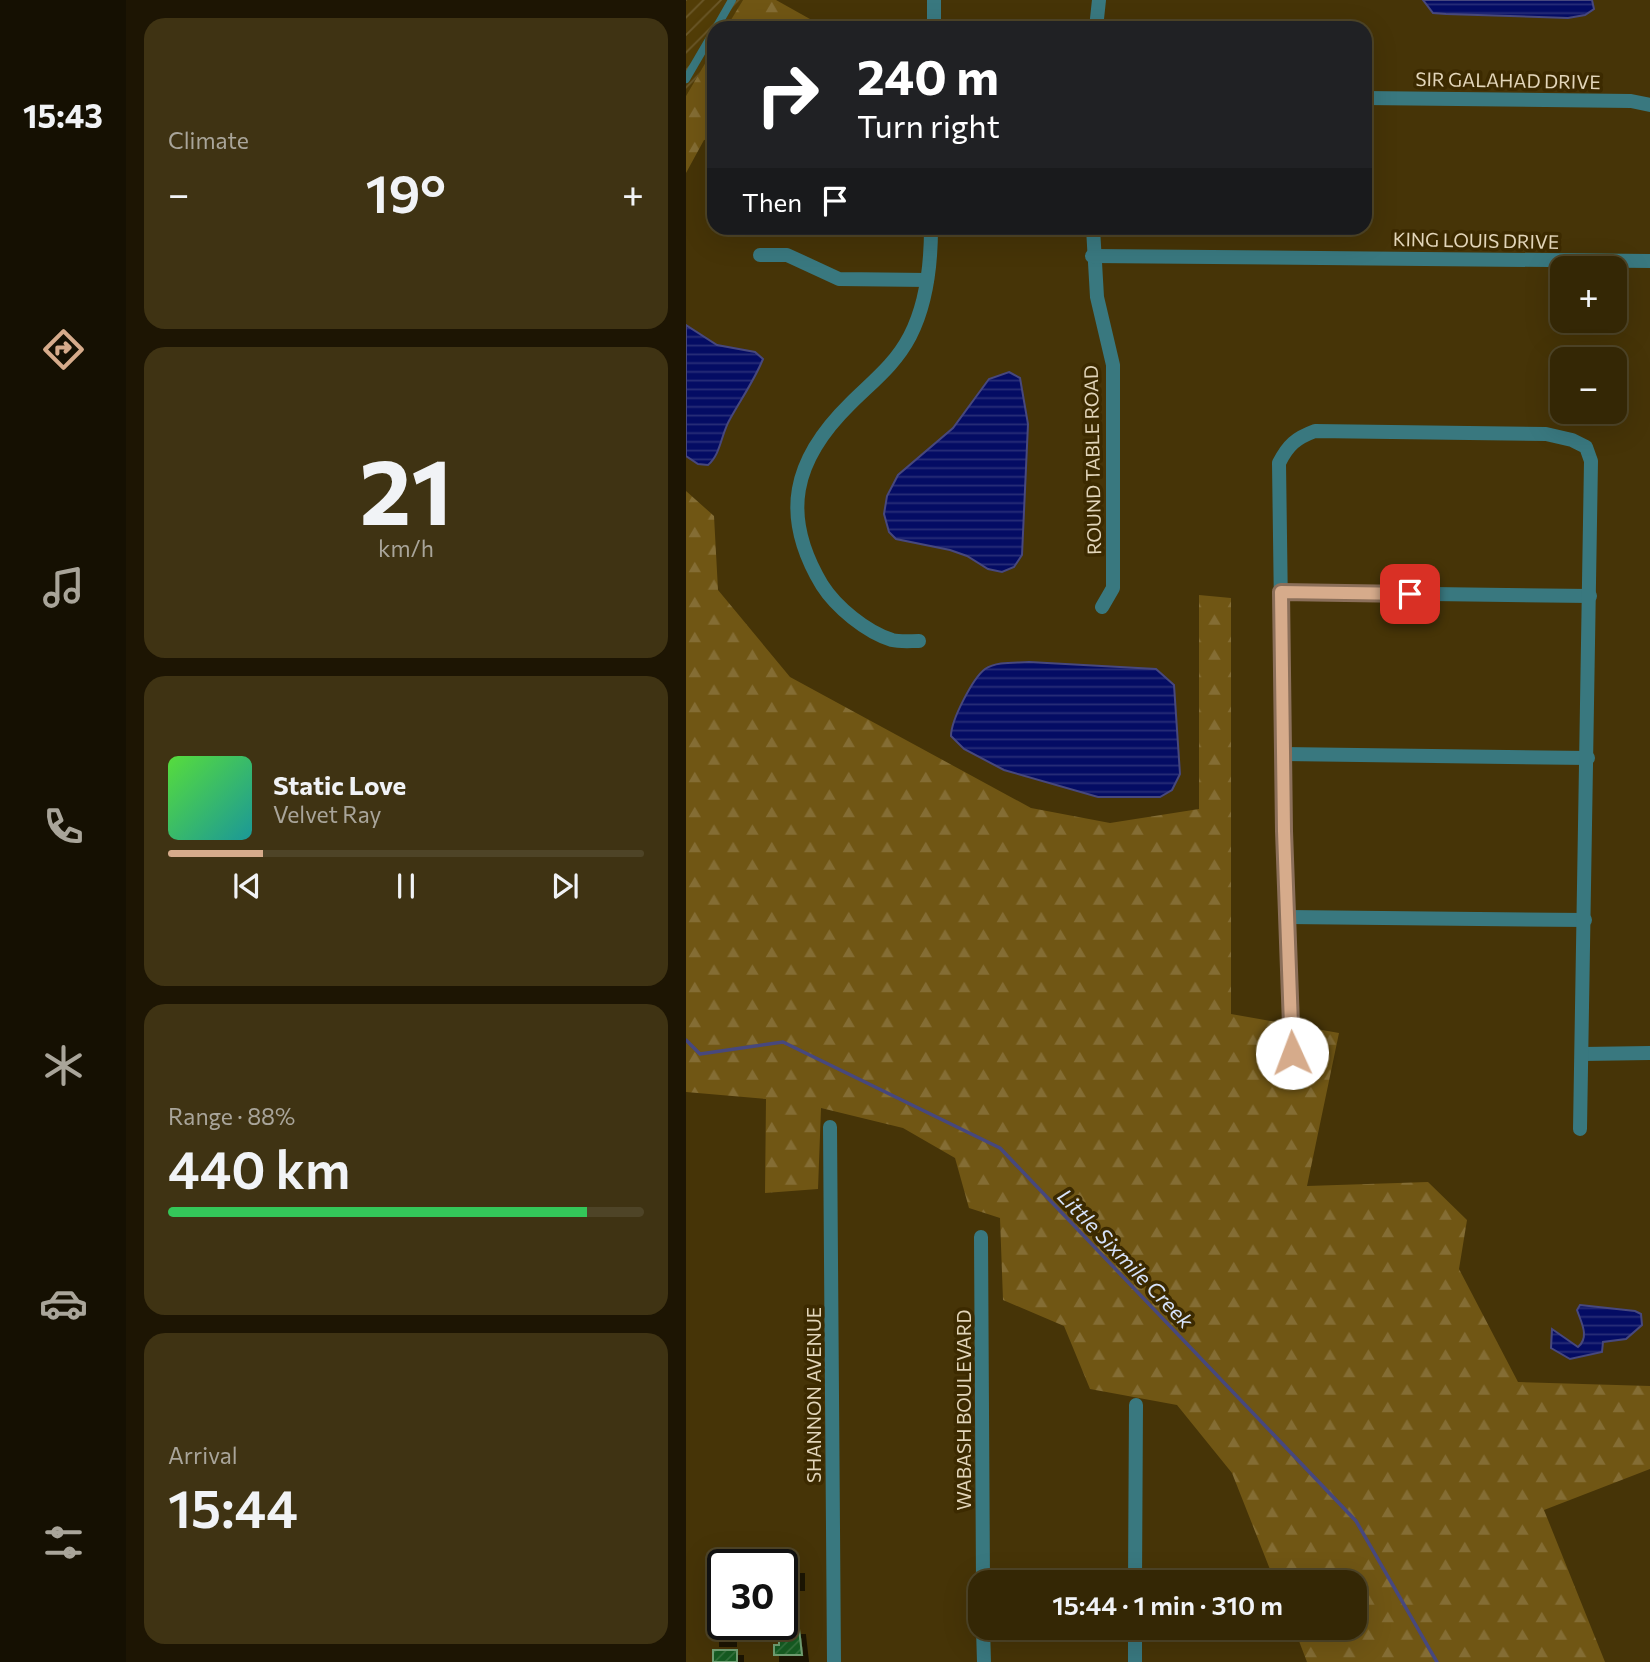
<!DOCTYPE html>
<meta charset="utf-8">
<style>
:root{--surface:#342705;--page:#3f3313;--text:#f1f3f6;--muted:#a9a59a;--line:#4e4427;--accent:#d6ab8b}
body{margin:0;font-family:Commissioner,sans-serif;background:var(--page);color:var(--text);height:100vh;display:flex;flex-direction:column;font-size:26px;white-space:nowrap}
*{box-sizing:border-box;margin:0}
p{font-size:23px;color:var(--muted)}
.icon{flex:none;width:38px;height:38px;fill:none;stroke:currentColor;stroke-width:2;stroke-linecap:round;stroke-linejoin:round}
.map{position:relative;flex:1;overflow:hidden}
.panel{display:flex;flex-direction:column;gap:18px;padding:18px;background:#1d1503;width:560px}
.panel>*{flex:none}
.top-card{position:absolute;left:21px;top:21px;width:665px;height:214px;border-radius:21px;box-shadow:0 7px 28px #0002,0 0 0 2px var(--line);background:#202124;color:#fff;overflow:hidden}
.controls{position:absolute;left:864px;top:256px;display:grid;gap:14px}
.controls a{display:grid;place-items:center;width:77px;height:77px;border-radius:14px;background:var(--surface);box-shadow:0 7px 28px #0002,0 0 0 2px var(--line);font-size:35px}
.speed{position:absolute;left:21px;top:1549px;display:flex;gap:14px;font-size:35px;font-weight:700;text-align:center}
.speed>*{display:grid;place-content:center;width:91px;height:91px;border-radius:50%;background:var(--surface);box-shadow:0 7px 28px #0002,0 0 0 2px var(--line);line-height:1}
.speed .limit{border:4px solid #111;border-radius:10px;background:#fff;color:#111}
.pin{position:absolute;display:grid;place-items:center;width:60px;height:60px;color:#fff;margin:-30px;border-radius:14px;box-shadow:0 4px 10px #0006}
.me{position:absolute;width:77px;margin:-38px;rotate:358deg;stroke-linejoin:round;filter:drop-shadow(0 0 5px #0008)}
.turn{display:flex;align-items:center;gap:24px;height:147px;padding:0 35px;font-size:32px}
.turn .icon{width:91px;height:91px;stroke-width:2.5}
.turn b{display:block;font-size:49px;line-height:60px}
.then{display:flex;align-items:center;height:66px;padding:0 35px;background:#0003;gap:14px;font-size:26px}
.big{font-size:52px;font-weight:600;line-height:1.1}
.panel .tile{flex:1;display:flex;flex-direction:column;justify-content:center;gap:10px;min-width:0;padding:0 24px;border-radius:21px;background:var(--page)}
.panel .dial{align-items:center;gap:0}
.dial b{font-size:91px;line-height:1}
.song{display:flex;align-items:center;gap:21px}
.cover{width:84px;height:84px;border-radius:10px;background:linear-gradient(135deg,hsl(110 70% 55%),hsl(180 70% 35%))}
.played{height:7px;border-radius:4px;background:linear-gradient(90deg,var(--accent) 20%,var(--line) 20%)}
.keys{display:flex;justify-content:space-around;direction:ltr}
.heat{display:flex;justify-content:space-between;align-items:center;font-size:38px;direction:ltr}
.charge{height:10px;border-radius:5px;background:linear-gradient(90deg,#34c759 88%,var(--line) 0)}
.trip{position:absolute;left:282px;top:1570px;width:399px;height:70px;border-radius:21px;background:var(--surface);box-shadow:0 7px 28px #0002,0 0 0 2px var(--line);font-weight:600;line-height:70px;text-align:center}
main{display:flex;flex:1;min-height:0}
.tab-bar{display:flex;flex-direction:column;width:126px;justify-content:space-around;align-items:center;background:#151002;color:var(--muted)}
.tab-bar .icon{width:49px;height:49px}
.tab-bar .on{color:var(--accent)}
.tab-bar b{font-size:32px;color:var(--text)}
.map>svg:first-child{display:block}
.industrial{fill:url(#industrial-furrows)}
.forest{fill:url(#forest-firs)}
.water{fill:url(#water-rules);stroke:#47487e;stroke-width:2}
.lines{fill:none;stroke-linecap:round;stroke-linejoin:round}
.stream{stroke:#47487e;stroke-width:3.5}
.building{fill:url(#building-hatch);stroke:#719f73;stroke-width:2;filter:url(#shadow)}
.lane{stroke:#39787f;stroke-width:8}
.street{stroke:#39787f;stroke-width:14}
.route-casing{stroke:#8b6f5a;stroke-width:18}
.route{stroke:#d6ab8b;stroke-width:12}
.labels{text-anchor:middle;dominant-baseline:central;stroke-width:7;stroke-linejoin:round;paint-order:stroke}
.street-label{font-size:19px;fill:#e2d5b9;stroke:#3c2a00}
.water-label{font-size:21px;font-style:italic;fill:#d6e2fa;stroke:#3c2a00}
</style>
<main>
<nav class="tab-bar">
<b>15:43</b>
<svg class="icon on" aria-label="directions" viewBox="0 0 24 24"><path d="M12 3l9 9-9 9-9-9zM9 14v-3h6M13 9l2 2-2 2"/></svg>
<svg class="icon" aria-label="music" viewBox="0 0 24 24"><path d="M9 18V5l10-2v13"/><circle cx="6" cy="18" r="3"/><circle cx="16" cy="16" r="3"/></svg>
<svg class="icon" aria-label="phone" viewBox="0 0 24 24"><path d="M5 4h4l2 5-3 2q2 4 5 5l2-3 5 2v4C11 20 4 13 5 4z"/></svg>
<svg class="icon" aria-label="climate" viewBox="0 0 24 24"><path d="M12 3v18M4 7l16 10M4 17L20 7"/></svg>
<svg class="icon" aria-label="car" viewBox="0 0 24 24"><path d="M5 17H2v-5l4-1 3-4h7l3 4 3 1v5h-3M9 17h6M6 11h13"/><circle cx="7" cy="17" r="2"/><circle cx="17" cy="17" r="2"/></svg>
<svg class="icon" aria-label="filters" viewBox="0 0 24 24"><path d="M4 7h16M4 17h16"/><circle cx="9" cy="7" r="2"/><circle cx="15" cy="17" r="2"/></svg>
</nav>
<section class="panel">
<div class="tile"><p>Climate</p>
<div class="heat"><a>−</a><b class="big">19°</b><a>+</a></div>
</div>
<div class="tile dial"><b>21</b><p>km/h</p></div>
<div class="tile">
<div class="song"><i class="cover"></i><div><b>Static Love</b><p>Velvet Ray</p></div></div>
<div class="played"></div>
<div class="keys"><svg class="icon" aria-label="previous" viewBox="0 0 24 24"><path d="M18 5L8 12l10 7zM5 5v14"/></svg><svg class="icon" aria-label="pause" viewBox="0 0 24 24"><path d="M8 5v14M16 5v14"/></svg><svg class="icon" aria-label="next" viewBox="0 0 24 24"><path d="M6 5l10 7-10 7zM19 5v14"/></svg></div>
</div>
<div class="tile"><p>Range · 88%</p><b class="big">440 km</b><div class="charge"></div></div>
<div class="tile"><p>Arrival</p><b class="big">15:44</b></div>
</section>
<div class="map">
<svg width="964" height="1662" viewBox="0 0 964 1662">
<defs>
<pattern id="industrial-furrows" width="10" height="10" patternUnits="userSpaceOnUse" patternTransform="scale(1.75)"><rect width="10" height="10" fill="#523d07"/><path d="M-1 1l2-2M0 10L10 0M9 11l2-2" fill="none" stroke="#6b5829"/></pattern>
<pattern id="forest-firs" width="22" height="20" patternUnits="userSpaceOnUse" patternTransform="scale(1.75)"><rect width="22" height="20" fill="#705614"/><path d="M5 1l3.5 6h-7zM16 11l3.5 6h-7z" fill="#846d34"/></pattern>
<pattern id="water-rules" width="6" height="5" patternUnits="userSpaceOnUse" patternTransform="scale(1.75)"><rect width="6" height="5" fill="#040c64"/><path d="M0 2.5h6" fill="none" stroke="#282e78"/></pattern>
<pattern id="building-hatch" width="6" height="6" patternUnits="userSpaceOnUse" patternTransform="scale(1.75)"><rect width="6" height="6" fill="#135c20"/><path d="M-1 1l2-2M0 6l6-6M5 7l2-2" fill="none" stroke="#35723e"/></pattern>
<filter id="shadow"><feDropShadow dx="6" dy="6" stdDeviation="0" flood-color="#0009"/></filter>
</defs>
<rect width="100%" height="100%" fill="#463407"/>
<path class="industrial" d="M0 0H57L40 28H28V48L0 96Z"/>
<g class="forest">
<path d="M57 0H90L140 28H40Z"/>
<path d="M28 48V139L18 140 0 173V96Z"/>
<path d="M0 491 28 516 32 590 104 677 345 808 424 823 513 809V595L545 598V1014L653 1033 621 1186 742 1182 781 1220 773 1269 832 1382 964 1386V1469L858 1510 919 1662H621L608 1628H668V1582H589L546 1473 491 1405 404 1389 378 1326 317 1300 314 1218 283 1208 269 1158 217 1128 135 1108 132 1189 79 1193 80 1099 0 1092Z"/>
</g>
<g class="water">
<path d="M737 0H906L908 9 899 15 882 18 760 14 747 13Z"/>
<path d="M0 325 31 345 69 352 77 359C68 381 55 399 44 419 35 434 35 454 22 465L12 464 0 456Z"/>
<path d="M323 372 334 378 342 424 336 555 328 567 316 572 302 569 281 556 264 550 210 539 203 532 198 514 201 496 212 475 267 428 303 379Z"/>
<path d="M343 662 470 669 488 685 494 774 486 790 474 797H412L318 770 278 749 265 736C265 720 287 678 299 669 311 661 329 663 343 662Z"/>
<path d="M894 1305 949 1311 955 1314 956 1325 940 1339 917 1342 916 1352 884 1359 865 1348 866 1329 892 1347C904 1337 895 1322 891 1310Z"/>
</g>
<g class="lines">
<path class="stream" d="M0 1040 14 1054 97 1042 314 1148 670 1521 751 1662"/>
</g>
<g class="building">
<path d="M96 1568H112V1584H105V1601L96 1599Z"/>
<rect x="28" y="1573" width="9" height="10"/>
<rect x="30" y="1595" width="7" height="20"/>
<rect x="28" y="1626" width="16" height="14"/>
<path d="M93 1629H113L116 1655H88V1645H93Z"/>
<rect x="27" y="1650" width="24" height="12"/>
</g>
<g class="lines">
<g class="lane">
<path d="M30 28 46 0"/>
<path d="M0 79 28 31"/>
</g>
<g class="street">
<path d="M248 0V28"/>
<path d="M410 28 413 0"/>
<path d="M679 98 945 101 964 105"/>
<path d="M407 228 411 297 427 365V588L416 607"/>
<path d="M74 255H101L153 279 241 280"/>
<path d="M406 256 964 261"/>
<path d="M595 592 904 596"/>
<path d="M233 641C224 641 214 642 206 640 180 632 150 607 136 585 94 515 107 460 164 404 186 382 209 365 224 336 241 303 245 265 245 228"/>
<path d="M597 754 902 758"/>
<path d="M601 917 899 920"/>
<path d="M897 1054 964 1053"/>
<path d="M614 1082 606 1053 598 831 593 463C602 445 610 438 629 431L860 434 886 440 900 447 905 461 894 1129"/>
<path d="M144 1127 148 1662"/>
<path d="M295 1237 297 1582"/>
<path d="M449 1582 450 1405"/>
<path d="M297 1628 298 1662"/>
<path d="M449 1662V1628"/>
</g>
</g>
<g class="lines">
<defs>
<path id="route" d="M606 1053 598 831 595 592 724 594"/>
</defs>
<use href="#route" class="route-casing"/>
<use href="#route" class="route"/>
</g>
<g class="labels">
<g class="street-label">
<text transform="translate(822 80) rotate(1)">SIR GALAHAD DRIVE</text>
<text transform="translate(790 240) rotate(1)">KING LOUIS DRIVE</text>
<text transform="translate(406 460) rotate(-91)">ROUND TABLE ROAD</text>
<text transform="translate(127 1395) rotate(-90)">SHANNON AVENUE</text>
<text transform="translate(277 1410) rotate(-90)">WABASH BOULEVARD</text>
</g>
<g class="water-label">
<text transform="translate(440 1258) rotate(46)">Little Sixmile Creek</text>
</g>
</g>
</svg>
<div class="controls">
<a>+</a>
<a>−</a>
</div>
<div class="speed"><div class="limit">30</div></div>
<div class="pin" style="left:724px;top:594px;background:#d93025"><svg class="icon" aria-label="arrive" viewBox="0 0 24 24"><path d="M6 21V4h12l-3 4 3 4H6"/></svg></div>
<svg class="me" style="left:606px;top:1053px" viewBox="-20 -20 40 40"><circle r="19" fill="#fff"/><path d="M0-13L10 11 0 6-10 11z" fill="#d6ab8b"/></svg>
<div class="trip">15:44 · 1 min · 310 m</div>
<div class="top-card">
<div class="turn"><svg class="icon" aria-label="right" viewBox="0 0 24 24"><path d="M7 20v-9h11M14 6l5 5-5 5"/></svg><div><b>240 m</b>Turn right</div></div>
<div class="then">Then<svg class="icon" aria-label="arrive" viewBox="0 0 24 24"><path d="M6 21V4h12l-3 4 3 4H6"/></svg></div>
</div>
</div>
</main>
